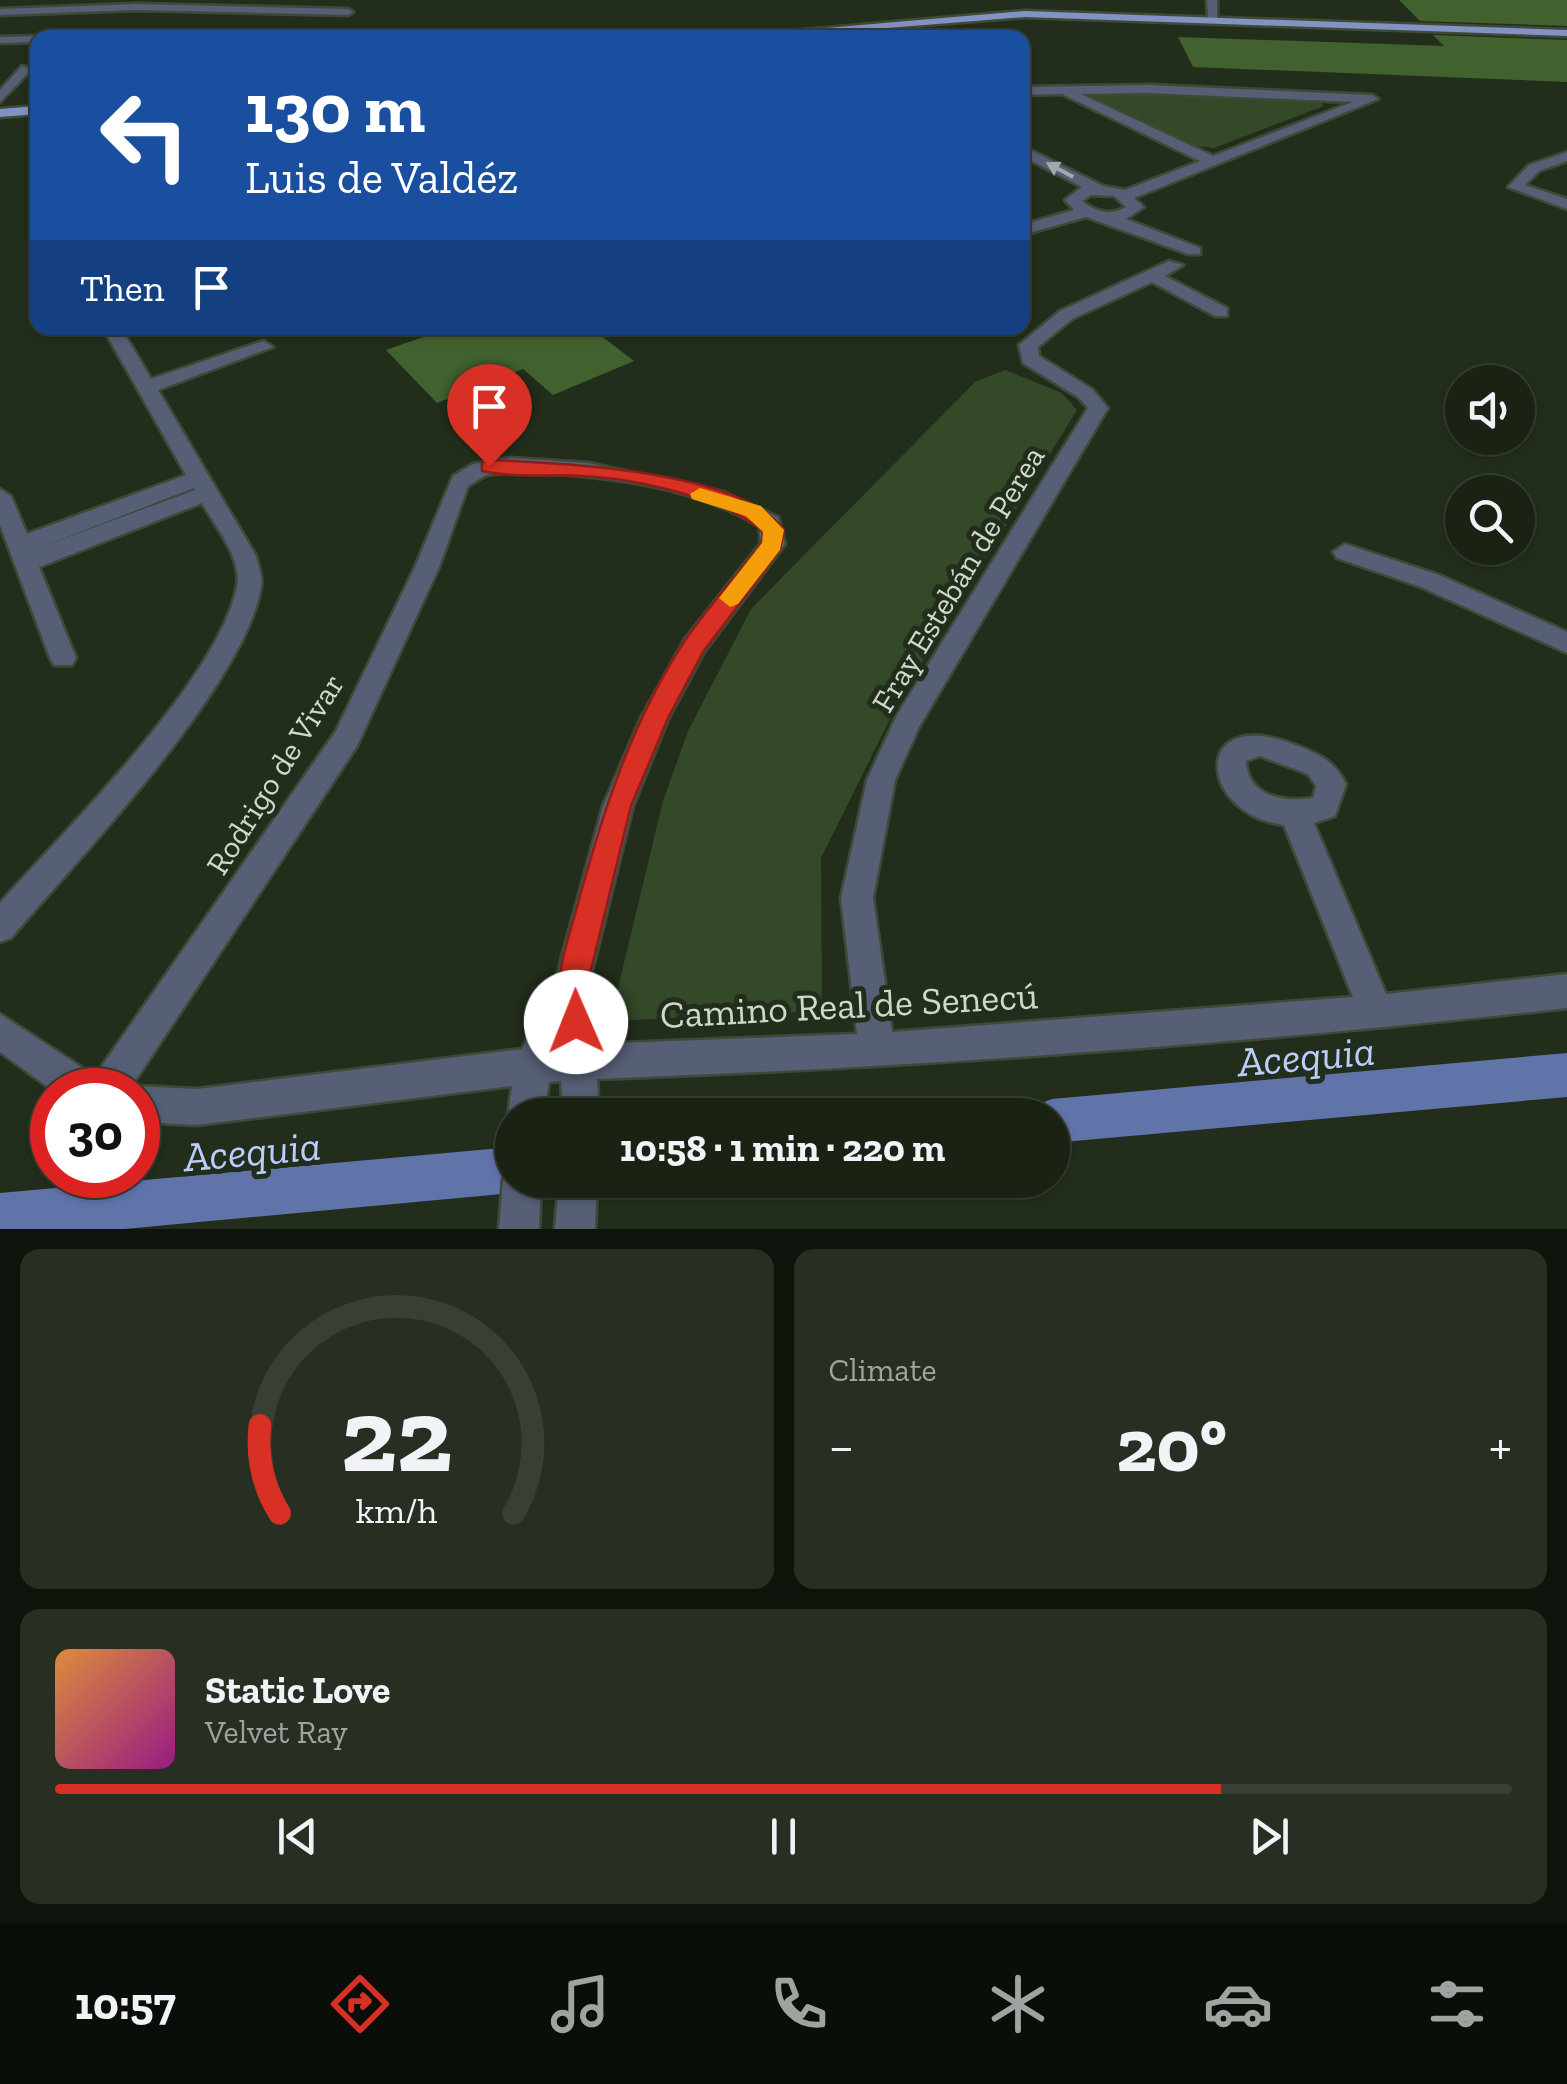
<!DOCTYPE html>
<meta charset="utf-8">
<style>
:root{--surface:#1a2214;--page:#272f22;--text:#f1f3f6;--muted:#9fa4a0;--line:#383f34;--accent:#d93025}
body{margin:0;font-family:"Zilla Slab",serif;background:var(--page);color:var(--text);height:100vh;display:flex;flex-direction:column;font-size:38px;white-space:nowrap}
*{box-sizing:border-box;margin:0}
p{font-size:32px;color:var(--muted)}
.icon{flex:none;width:55px;height:55px;fill:none;stroke:currentColor;stroke-width:2;stroke-linecap:round;stroke-linejoin:round}
.map{position:relative;height:1229px;overflow:hidden}
.details{display:flex;flex-direction:column;gap:20px;padding:20px;background:#0e130b;flex:1}
.details>*{flex:none}
.hud{position:absolute;left:30px;top:30px;width:1000px;height:305px;border-radius:20px;box-shadow:0 2px 8px #0004,0 0 0 2px var(--line);background:#1a4fa0;color:#fff;overflow:hidden}
.tools{position:absolute;left:1445px;top:365px;display:grid;gap:20px}
.tools a{display:grid;place-items:center;width:90px;height:90px;border-radius:50%;background:var(--surface);box-shadow:0 2px 8px #0004,0 0 0 2px var(--line);font-size:50px}
.speed{position:absolute;left:30px;top:1068px;display:flex;gap:20px;font-size:50px;font-weight:700;text-align:center}
.speed>*{display:grid;place-content:center;width:130px;height:130px;border-radius:50%;background:var(--surface);box-shadow:0 2px 8px #0004,0 0 0 2px var(--line);line-height:1}
.speed .limit{border:15px solid #d22;background:#fff;color:#111}
.pin{position:absolute;display:grid;place-items:center;width:85px;height:85px;color:#fff;margin:-102px -42px;border-radius:50% 50% 50% 0;rotate:-45deg;box-shadow:0 0 10px #0007}
.pin .icon{rotate:45deg}
.me{position:absolute;width:110px;margin:-55px;rotate:359deg;stroke-linejoin:round;filter:drop-shadow(0 0 8px #0008)}
.turn{display:flex;align-items:center;gap:35px;height:210px;padding:0 50px;font-size:45px}
.turn .icon{width:130px;height:130px;stroke-width:2.5}
.turn b{display:block;font-size:70px;line-height:85px}
.then{display:flex;align-items:center;height:95px;padding:0 50px;background:#0003;gap:20px;font-size:38px}
.big{font-size:75px;font-weight:700;line-height:1.1}
.details .widget{flex:1;display:flex;flex-direction:column;justify-content:center;gap:15px;min-width:0;padding:0 35px;border-radius:20px;background:var(--page)}
.details .dial{align-items:center;gap:0}
.dial svg{height:260px;overflow:visible;fill:none;stroke:var(--line);stroke-width:7;stroke-linecap:round;text-anchor:middle}
.dial text{fill:var(--text);stroke:none}
.song{display:flex;align-items:center;gap:30px}
.cover{width:120px;height:120px;border-radius:15px;background:linear-gradient(135deg,hsl(30 70% 55%),hsl(310 70% 35%))}
.played{height:10px;border-radius:5px;background:linear-gradient(90deg,var(--accent) 80%,var(--line) 80%)}
.keys{display:flex;justify-content:space-around;direction:ltr}
.heat{display:flex;justify-content:space-between;align-items:center;font-size:55px;direction:ltr}
.details .tiles{flex:1;display:grid;gap:20px;grid-template-columns:1fr 1fr}
.widget:last-child{grid-column:span 2}
.trip{position:absolute;left:495px;top:1098px;width:575px;height:100px;border-radius:50px;background:var(--surface);box-shadow:0 2px 8px #0004,0 0 0 2px var(--line);font-weight:700;line-height:100px;text-align:center}
.dock{display:flex;height:160px;justify-content:space-around;align-items:center;background:#0a0e08;color:var(--muted)}
.dock .icon{width:70px;height:70px}
.dock .current{color:var(--accent)}
.dock b{font-size:45px;color:var(--text)}
.map>svg:first-child{display:block}
.green{fill:#344928}
.lines{fill:none;stroke-linecap:round;stroke-linejoin:round}
.canal{fill:#6174aa;fill-rule:evenodd}
.building{fill:#41612e}
.minor-casing{stroke:#3e4937;stroke-width:5}
.major-casing{stroke:#3e4937;stroke-width:5}
.minor{fill:#565f76;fill-rule:evenodd}
.major{fill:#8293c3;fill-rule:evenodd}
.oneway{fill:#9fa8aa}
.route{fill:#d93025;stroke:#8d1f18;stroke-width:2.5}
.slow{fill:#f59e0b}
.labels{text-anchor:middle;dominant-baseline:central;stroke-width:10;stroke-linejoin:round;paint-order:stroke}
.street-label{font-size:32px;fill:#d0d8cc;stroke:#222e1b}
.near-street-label{font-size:38px;fill:#d0d8cc;stroke:#222e1b}
.near-water-label{font-size:42px;font-style:italic;fill:#bccefe;stroke:#222e1b}
</style>
<div class="map">
<svg width="1567" height="1229" viewBox="0 0 1567 1229">
<rect width="100%" height="100%" fill="#222e1b"/>
<g class="green">
<path d="M1108 92 1318 100 1324 106 1214 148 1195 146 1090 96Z"/>
<path d="M1005 370 1062 393 1077 410 904 691 821 858 822 1011 610 1021 663 801 688 731 751 609 975 382Z"/>
</g>
<g class="lines">
<g class="canal">
<path d="M1567 1053V1097L1052 1143V1115H1032L1036 1105 1052 1099Z"/>
<path d="M512 1147V1180H531L528 1186 512 1193 124 1229H0V1193Z"/>
</g>
</g>
<g class="building">
<path d="M1399 0H1567V26L1420 21Z"/>
<path d="M1433 35 1567 40V82L1193 67 1178 37 1444 46Z"/>
<path d="M449 328H591L634 361 553 395 523 369 437 403 386 350Z"/>
</g>
<g class="lines">
<defs>
<g id="minor">
<path d="M1207 0H1217V22L1208 20Z"/>
<path d="M136 4 348 9 353 12 348 15 136 10 0 15V9Z"/>
<path d="M867 33 871 34 873 38H862Z"/>
<path d="M63 35H220L225 38H58Z"/>
<path d="M0 37 38 36 43 38H38V42L0 43Z"/>
<path d="M22 66 32 69 0 102V90Z"/>
<path d="M1148 85 1372 95 1378 99 1134 198 1144 207 1126 219 1200 248V254H1188L1086 217 1022 235V225L1074 210 1065 200 1082 187 1022 156V146L1103 186 1125 190 1200 161 1062 94 1022 95V87ZM1148 93 1353 102 1213 156 1081 94ZM1091 195 1114 196 1126 207C1110 216 1096 212 1082 201Z"/>
<path d="M1567 152V161L1539 171 1525 185 1567 199V209L1508 187 1529 165Z"/>
<path d="M1169 261 1183 265 1165 276 1227 308V316H1215L1152 282 1072 319 1038 347 1039 356 1092 389 1108 408 919 727 895 780 873 898 892 1032 1353 997 1284 825C1199 815 1189 705 1293 744 1318 754 1333 759 1346 784L1335 816 1314 823 1386 994 1567 974V1008C1244 1044 921 1067 597 1079L599 1115H563L561 1081 549 1082 544 1115H512V1127L508 1115 512 1086 197 1125 138 1122V1090H52L0 1052V1014L95 1076 336 731 415 567 453 476 473 464 511 458 588 463 723 492 778 517 785 544 704 652 668 719 633 806 589 983 594 1044 857 1034 841 898 867 780 897 715 1088 408 1078 397 1023 363 1019 345 1060 311ZM511 472C592 474 688 483 759 526L761 543 685 639 641 718 603 806 556 979 522 1049 197 1089 138 1086 129 1090 357 746 439 567 468 486 486 475ZM1260 756 1308 774 1316 786 1313 798C1283 802 1248 797 1246 761Z"/>
<path d="M103 328H121L151 379 257 343 264 341 273 347 158 390 256 556C258 565 263 576 261 586 247 683 77 860 11 938L0 942V903C64 831 220 678 237 586 242 558 215 526 202 503L39 567 76 658 72 665H54L50 658 0 525V489L11 496 27 534 186 475ZM194 488 195 490 33 550Z"/>
<path d="M1345 544 1439 575 1567 632V653L1421 587 1337 558 1333 552Z"/>
<path d="M512 1165V1180H541L539 1229H499L503 1180Z"/>
<path d="M559 1180H597L595 1229H555Z"/>
</g>
<g id="major">
<path d="M1025 11 1567 30V36L1025 17 763 38H708Z"/>
<path d="M38 106V114L0 117V109Z"/>
</g>
</defs>
<use href="#minor" class="minor-casing"/>
<use href="#major" class="major-casing"/>
<use href="#minor" class="minor"/>
<use href="#major" class="major"/>
</g>
<defs><path id="oneway-solid" d="M-6-.8H1V-3.2L6.5 0L1 3.2V.8H-6Z" transform="scale(2.5)"/></defs>
<use class="oneway" href="#oneway-solid" transform="translate(1060 170) rotate(-152)"/>
<path class="route" d="M489 460C560 463 741 470 784 530L780 550 703 652 668 718 631 806 588 982 592 1022 587 1033 576 1038 565 1033C548 992 566 948 577 907 602 814 632 720 686 639 709 606 737 575 762 543L763 532C727 498 632 478 582 476 550 474 513 478 482 471V462Z"/>
<path class="slow" d="M700 488 761 506 784 530 780 550 738 604 730 607 719 598 762 543 763 532 746 516 692 499 690 494Z"/>
<g class="labels">
<g class="street-label">
<text transform="translate(958 579) rotate(-59)">Fray Estebán de Perea</text>
<text transform="translate(275 774) rotate(-58)">Rodrigo de Vivar</text>
</g>
<g class="near-street-label">
<text transform="translate(849 1005) rotate(-3)">Camino Real de Senecú</text>
</g>
<g class="near-water-label">
<text transform="translate(1306 1056) rotate(-5)">Acequia</text>
<text transform="translate(252 1151) rotate(-5)">Acequia</text>
</g>
</g>
</svg>
<div class="tools">
<a><svg class="icon" aria-label="sound" viewBox="0 0 24 24"><path d="M4 9h4l5-4v14l-5-4H4zM17 9q2 3 0 6"/></svg></a>
<a><svg class="icon" aria-label="search" viewBox="0 0 24 24"><circle cx="10" cy="10" r="6"/><path d="M15 15l6 6"/></svg></a>
</div>
<div class="speed"><div class="limit">30</div></div>
<div class="pin" style="left:489px;top:466px;background:#d93025"><svg class="icon" aria-label="arrive" viewBox="0 0 24 24"><path d="M6 21V4h12l-3 4 3 4H6"/></svg></div>
<svg class="me" style="left:576px;top:1022px" viewBox="-20 -20 40 40"><circle r="19" fill="#fff"/><path d="M0-13L10 11 0 6-10 11z" fill="#d93025"/></svg>
<div class="trip">10:58 · 1 min · 220 m</div>
<div class="hud">
<div class="turn"><svg class="icon" aria-label="left" viewBox="0 0 24 24"><path d="M17 20v-9H6M10 6l-5 5 5 5"/></svg><div><b>130 m</b>Luis de Valdéz</div></div>
<div class="then">Then<svg class="icon" aria-label="arrive" viewBox="0 0 24 24"><path d="M6 21V4h12l-3 4 3 4H6"/></svg></div>
</div>
</div>
<section class="details">
<div class="tiles">
<div class="widget dial"><svg viewBox="0 0 100 80">
<path d="M14 69A42 42 0 1 1 86 69"/>
<path d="M14 69A42 42 0 0 1 8 42" stroke="#d93025"/>
<text x="50" y="56" font-size="32" font-weight="700">22</text>
<text x="50" y="72" font-size="11">km/h</text>
</svg></div>
<div class="widget"><p>Climate</p>
<div class="heat"><a>−</a><b class="big">20°</b><a>+</a></div>
</div>
<div class="widget">
<div class="song"><i class="cover"></i><div><b>Static Love</b><p>Velvet Ray</p></div></div>
<div class="played"></div>
<div class="keys"><svg class="icon" aria-label="previous" viewBox="0 0 24 24"><path d="M18 5L8 12l10 7zM5 5v14"/></svg><svg class="icon" aria-label="pause" viewBox="0 0 24 24"><path d="M8 5v14M16 5v14"/></svg><svg class="icon" aria-label="next" viewBox="0 0 24 24"><path d="M6 5l10 7-10 7zM19 5v14"/></svg></div>
</div>
</div>
</section>
<nav class="dock">
<b>10:57</b>
<svg class="icon current" aria-label="directions" viewBox="0 0 24 24"><path d="M12 3l9 9-9 9-9-9zM9 14v-3h6M13 9l2 2-2 2"/></svg>
<svg class="icon" aria-label="music" viewBox="0 0 24 24"><path d="M9 18V5l10-2v13"/><circle cx="6" cy="18" r="3"/><circle cx="16" cy="16" r="3"/></svg>
<svg class="icon" aria-label="phone" viewBox="0 0 24 24"><path d="M5 4h4l2 5-3 2q2 4 5 5l2-3 5 2v4C11 20 4 13 5 4z"/></svg>
<svg class="icon" aria-label="climate" viewBox="0 0 24 24"><path d="M12 3v18M4 7l16 10M4 17L20 7"/></svg>
<svg class="icon" aria-label="car" viewBox="0 0 24 24"><path d="M5 17H2v-5l4-1 3-4h7l3 4 3 1v5h-3M9 17h6M6 11h13"/><circle cx="7" cy="17" r="2"/><circle cx="17" cy="17" r="2"/></svg>
<svg class="icon" aria-label="filters" viewBox="0 0 24 24"><path d="M4 7h16M4 17h16"/><circle cx="9" cy="7" r="2"/><circle cx="15" cy="17" r="2"/></svg>
</nav>
